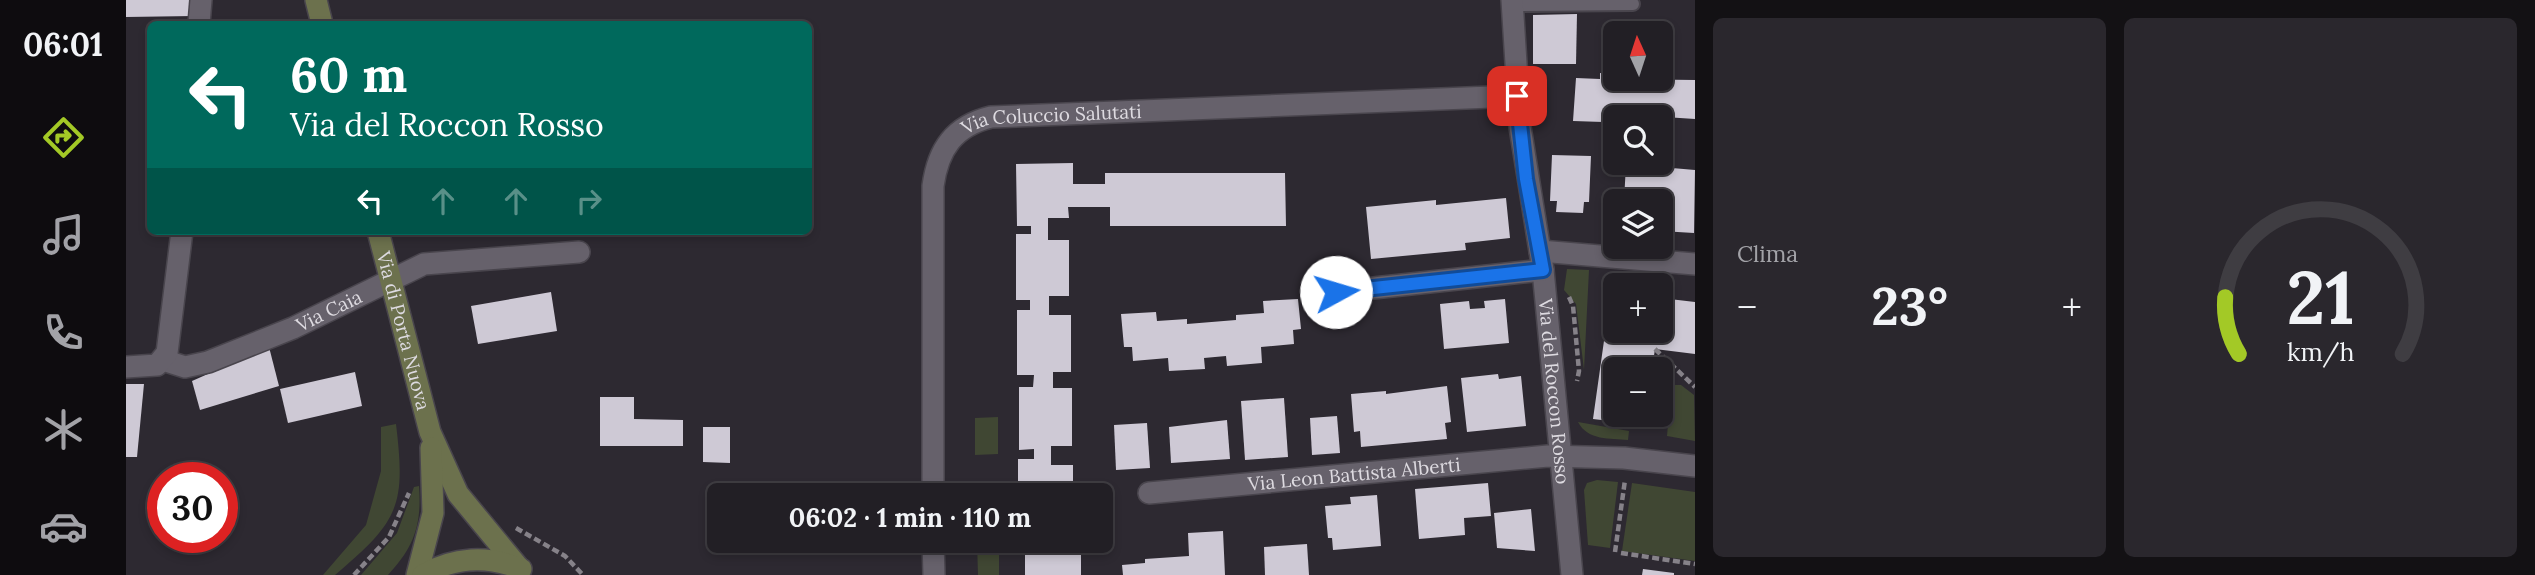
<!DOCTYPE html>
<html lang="it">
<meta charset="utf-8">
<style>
:root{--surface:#221f25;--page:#2a272d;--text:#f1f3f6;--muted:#a2a2a7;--line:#3f3d42;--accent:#a3c926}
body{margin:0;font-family:Lora,serif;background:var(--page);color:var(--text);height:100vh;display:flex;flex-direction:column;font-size:26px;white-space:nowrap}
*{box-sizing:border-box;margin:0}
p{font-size:23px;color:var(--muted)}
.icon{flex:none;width:38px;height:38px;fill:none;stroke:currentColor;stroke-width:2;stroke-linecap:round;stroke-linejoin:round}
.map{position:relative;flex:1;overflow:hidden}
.sheet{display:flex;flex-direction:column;gap:18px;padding:18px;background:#131114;width:840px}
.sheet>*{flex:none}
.top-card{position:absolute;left:21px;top:21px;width:665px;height:214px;border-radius:10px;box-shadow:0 4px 10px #0003,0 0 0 2px var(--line);background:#00695c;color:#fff;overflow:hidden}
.needle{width:46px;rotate:357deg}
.controls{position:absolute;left:1477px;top:21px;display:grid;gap:14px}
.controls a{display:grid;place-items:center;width:70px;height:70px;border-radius:10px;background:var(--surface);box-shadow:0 4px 10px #0003,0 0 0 2px var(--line);font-size:35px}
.speed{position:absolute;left:21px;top:462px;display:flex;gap:14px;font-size:35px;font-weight:700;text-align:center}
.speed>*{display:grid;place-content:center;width:91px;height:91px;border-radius:50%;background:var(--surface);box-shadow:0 4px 10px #0003,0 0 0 2px var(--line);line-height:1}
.speed .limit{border:10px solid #d22;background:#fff;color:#111}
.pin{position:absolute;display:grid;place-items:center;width:60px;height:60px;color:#fff;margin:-30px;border-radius:14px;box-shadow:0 4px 10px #0006}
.me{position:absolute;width:77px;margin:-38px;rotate:84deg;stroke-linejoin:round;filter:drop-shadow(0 0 5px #0008)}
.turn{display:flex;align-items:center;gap:24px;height:147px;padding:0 28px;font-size:32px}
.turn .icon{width:91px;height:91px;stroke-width:2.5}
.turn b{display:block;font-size:49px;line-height:60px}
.lanes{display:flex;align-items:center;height:66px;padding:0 28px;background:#0003;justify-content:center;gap:35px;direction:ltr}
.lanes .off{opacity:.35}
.big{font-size:52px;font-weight:700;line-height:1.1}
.sheet .card{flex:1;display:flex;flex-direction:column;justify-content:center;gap:10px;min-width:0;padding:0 24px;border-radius:10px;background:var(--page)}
.sheet .dial{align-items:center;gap:0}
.dial svg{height:182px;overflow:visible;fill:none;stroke:var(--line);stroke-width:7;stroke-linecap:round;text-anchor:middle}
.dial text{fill:var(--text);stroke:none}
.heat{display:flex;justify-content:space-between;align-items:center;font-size:38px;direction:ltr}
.sheet .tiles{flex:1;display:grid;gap:18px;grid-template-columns:repeat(2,1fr)}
.trip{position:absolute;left:581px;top:483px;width:406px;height:70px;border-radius:10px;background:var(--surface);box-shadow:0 4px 10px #0003,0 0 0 2px var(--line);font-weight:700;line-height:70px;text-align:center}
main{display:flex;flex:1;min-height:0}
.tab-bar{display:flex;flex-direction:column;width:126px;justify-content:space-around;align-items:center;background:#0e0c0f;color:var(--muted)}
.tab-bar .icon{width:49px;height:49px}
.tab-bar .active{color:var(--accent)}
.tab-bar b{font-size:32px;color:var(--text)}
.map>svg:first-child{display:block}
.green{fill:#404733}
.building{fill:#cec9d5}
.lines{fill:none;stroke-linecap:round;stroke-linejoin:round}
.lane-casing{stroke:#49454d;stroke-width:16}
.street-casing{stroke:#49454d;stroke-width:24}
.secondary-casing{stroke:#49454d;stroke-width:24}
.path{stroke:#868289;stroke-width:4.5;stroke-dasharray:7 3.5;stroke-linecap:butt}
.lane{stroke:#66616b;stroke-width:12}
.street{stroke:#66616b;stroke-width:21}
.secondary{stroke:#6c714d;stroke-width:21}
.route-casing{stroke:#114b97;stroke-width:18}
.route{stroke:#1a73e8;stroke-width:12}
.labels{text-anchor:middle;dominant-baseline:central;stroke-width:7;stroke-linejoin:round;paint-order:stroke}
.street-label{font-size:19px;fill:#dddae0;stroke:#141216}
</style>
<main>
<nav class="tab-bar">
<b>06:01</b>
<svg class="icon active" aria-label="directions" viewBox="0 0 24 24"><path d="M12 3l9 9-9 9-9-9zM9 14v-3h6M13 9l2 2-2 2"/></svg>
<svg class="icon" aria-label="music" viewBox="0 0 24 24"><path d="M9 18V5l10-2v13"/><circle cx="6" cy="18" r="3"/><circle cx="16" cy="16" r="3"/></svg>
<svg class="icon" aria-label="phone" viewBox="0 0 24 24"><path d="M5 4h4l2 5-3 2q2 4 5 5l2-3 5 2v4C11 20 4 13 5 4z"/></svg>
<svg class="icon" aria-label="climate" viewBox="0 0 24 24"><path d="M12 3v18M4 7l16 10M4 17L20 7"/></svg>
<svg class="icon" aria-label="car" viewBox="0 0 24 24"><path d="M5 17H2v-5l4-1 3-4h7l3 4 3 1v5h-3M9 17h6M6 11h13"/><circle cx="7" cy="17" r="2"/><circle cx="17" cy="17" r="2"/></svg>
</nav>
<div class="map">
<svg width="1569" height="575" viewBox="0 0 1569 575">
<rect width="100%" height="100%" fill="#2d2931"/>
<g class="green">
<path d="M1441 269 1463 270 1458 370 1450 304 1438 290Z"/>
<path d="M1548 385H1555L1568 395 1569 441 1541 436 1545 390Z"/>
<path d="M872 417V454L849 455V418Z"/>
<path d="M1452 422 1503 431 1502 440C1484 438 1462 441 1452 422Z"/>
<path d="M270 424C280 506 273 521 209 575H197L240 525 255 471V427Z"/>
<path d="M1471 480 1492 482 1484 548 1462 545 1458 490 1461 483Z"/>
<path d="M1506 483 1569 492V561L1496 551Z"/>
<path d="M293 486C296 525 288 547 262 575H235L271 533 288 487Z"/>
<path d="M851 541H873V575H852Z"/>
</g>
<g class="building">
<path d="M0 0H68V16L0 17Z"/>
<path d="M1451 14 1450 64H1407V15Z"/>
<path d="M1474 73 1489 74V79L1569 80V119L1478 113 1477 122 1447 121 1450 78 1474 79Z"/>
<path d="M1426 155 1465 156 1463 202H1458L1457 213 1430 212 1431 201H1424Z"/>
<path d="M947 163V184H979V173H1159L1160 226H984V207H942L943 218H922V240H943V296H923V315H945V372H927V388H946V446H925V465H947V495H892V459H908V449L893 450V387H907L908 375H891V310H904V300H890V234H905V226H891L890 164Z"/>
<path d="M1500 164 1569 170 1568 233 1535 231V201H1498Z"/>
<path d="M1380 198 1384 238 1339 243 1340 250 1245 259 1240 207 1310 200V205Z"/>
<path d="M1485 291 1489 292V331H1535V298L1569 302V354L1529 349 1526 369H1489V415H1536L1534 427 1467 419Z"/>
<path d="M425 292 431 331 352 344 345 306Z"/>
<path d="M1172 299 1175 329 1167 330 1168 344 1135 347 1136 363 1101 366 1100 356 1078 358 1079 369 1043 371 1042 358 1007 361 1006 347H998L995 314 1030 312 1031 321 1061 319V324L1110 320V315L1138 313 1137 301Z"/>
<path d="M1379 299 1383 343 1318 349 1314 304 1343 301 1344 309 1359 308 1358 301Z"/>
<path d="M143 347 153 386 74 410 66 381Z"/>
<path d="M229 372 236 406 162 423 154 389Z"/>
<path d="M1372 374 1373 379 1395 376 1400 426 1341 432 1335 378Z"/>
<path d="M0 384H18L11 457H0Z"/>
<path d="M1535 385 1540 386 1536 409H1535Z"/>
<path d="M1321 386 1325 422 1319 423 1321 439 1235 447 1234 431 1228 432 1225 394 1260 391V394Z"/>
<path d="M474 397H508V419L557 420V446H474Z"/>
<path d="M1158 398 1162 457 1119 460 1115 401Z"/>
<path d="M1211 416 1214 453 1186 455 1184 418Z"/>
<path d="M1101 420 1104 459 1045 463 1043 427Z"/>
<path d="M1021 423 1024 468 990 470 988 425Z"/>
<path d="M577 427H604V463L577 462Z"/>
<path d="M1362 483 1365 516 1338 518 1339 535 1293 539 1289 489Z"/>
<path d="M1251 495 1255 546 1207 550 1206 538H1202L1199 506 1225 504 1224 497Z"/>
<path d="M1405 509 1409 551 1371 548 1368 513Z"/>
<path d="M1097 531 1099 575H997L996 565 1019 563V559L1063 556 1062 533Z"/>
<rect x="899" y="541" width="56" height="34"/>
<path d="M1181 544 1183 575H1139L1138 547Z"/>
<path d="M1517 569 1548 573V575H1516Z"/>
</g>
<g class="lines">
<defs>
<path id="lane" d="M1386 5 1507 4"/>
<g id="street">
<path id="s1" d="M1386 0 1394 127 1417 270 1446 575"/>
<path d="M73 24 75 0"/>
<path d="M1414 251 1569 264"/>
<path d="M1210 292 1417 270"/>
<path id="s2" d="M37 360 59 367 82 362 167 328 298 264 453 252"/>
<path d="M0 367 31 365 41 353 56 231"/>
<path id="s3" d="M1023 493 1422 456 1498 458 1569 466"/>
<path id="s4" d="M807 495V186C812 149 828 126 865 117L1391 96"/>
<path d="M807 541 808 575"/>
</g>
<g id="secondary">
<path d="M190 0 196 24"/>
<path id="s5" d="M252 231 304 432 332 494 393 568"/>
<path d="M291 575 307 513 305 448"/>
<path d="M297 575C328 557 362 555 395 569"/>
</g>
</defs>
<use href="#lane" class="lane-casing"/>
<use href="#street" class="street-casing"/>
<use href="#secondary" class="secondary-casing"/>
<g class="path">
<path d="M1443 297 1447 306 1453 371 1451 381"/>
<path d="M1529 349 1569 387"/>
<path d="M390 528 439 556 457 575"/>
<path d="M1489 552 1499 480"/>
<path d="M1495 553 1569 564"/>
<path d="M228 575 263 537 283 493"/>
</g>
<use href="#lane" class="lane"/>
<use href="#street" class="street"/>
<use href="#secondary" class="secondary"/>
</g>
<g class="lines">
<defs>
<path id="route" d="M1210 292 1417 270 1400 179 1391 96"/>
</defs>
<use href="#route" class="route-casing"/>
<use href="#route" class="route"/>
</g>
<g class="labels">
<g class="street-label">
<text stroke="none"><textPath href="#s4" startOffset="466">Via Coluccio Salutati</textPath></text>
<text stroke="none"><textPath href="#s2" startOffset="178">Via Caia</textPath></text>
<text stroke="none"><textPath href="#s5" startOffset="103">Via di Porta Nuova</textPath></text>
<text stroke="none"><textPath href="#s1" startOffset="394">Via del Roccon Rosso</textPath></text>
<text stroke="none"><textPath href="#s3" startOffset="206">Via Leon Battista Alberti</textPath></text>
</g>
</g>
</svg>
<div class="controls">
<a><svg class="needle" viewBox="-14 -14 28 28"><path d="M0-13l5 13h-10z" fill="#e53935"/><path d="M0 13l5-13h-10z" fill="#a2a2a7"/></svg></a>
<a><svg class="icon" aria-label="search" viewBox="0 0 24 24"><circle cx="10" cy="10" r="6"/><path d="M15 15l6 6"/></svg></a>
<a><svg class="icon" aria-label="layers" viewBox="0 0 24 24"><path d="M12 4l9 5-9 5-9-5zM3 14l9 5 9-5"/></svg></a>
<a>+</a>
<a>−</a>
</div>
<div class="speed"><div class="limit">30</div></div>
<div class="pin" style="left:1391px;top:96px;background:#d93025"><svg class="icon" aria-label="arrive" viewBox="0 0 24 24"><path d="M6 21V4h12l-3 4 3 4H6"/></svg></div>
<svg class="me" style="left:1210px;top:292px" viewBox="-20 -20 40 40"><circle r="19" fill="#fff"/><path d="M0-13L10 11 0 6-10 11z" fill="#1a73e8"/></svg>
<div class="trip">06:02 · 1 min · 110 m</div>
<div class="top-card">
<div class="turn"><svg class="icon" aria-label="left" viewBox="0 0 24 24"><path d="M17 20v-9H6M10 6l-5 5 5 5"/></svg><div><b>60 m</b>Via del Roccon Rosso</div></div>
<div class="lanes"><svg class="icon" aria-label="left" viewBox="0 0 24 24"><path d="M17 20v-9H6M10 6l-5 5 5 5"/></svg><svg class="icon off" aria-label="ahead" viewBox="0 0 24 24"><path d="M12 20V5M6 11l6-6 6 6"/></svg><svg class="icon off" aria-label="ahead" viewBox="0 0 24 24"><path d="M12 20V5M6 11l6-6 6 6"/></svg><svg class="icon off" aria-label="right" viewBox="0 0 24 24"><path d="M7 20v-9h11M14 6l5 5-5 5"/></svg></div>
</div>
</div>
<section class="sheet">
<div class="tiles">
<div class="card"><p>Clima</p>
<div class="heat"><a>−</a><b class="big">23°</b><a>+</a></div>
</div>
<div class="card dial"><svg viewBox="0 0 100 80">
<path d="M14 69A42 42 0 1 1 86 69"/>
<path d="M14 69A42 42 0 0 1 8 44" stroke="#a3c926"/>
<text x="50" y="56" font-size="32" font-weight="700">21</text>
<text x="50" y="72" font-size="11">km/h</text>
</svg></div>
</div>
</section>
</main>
